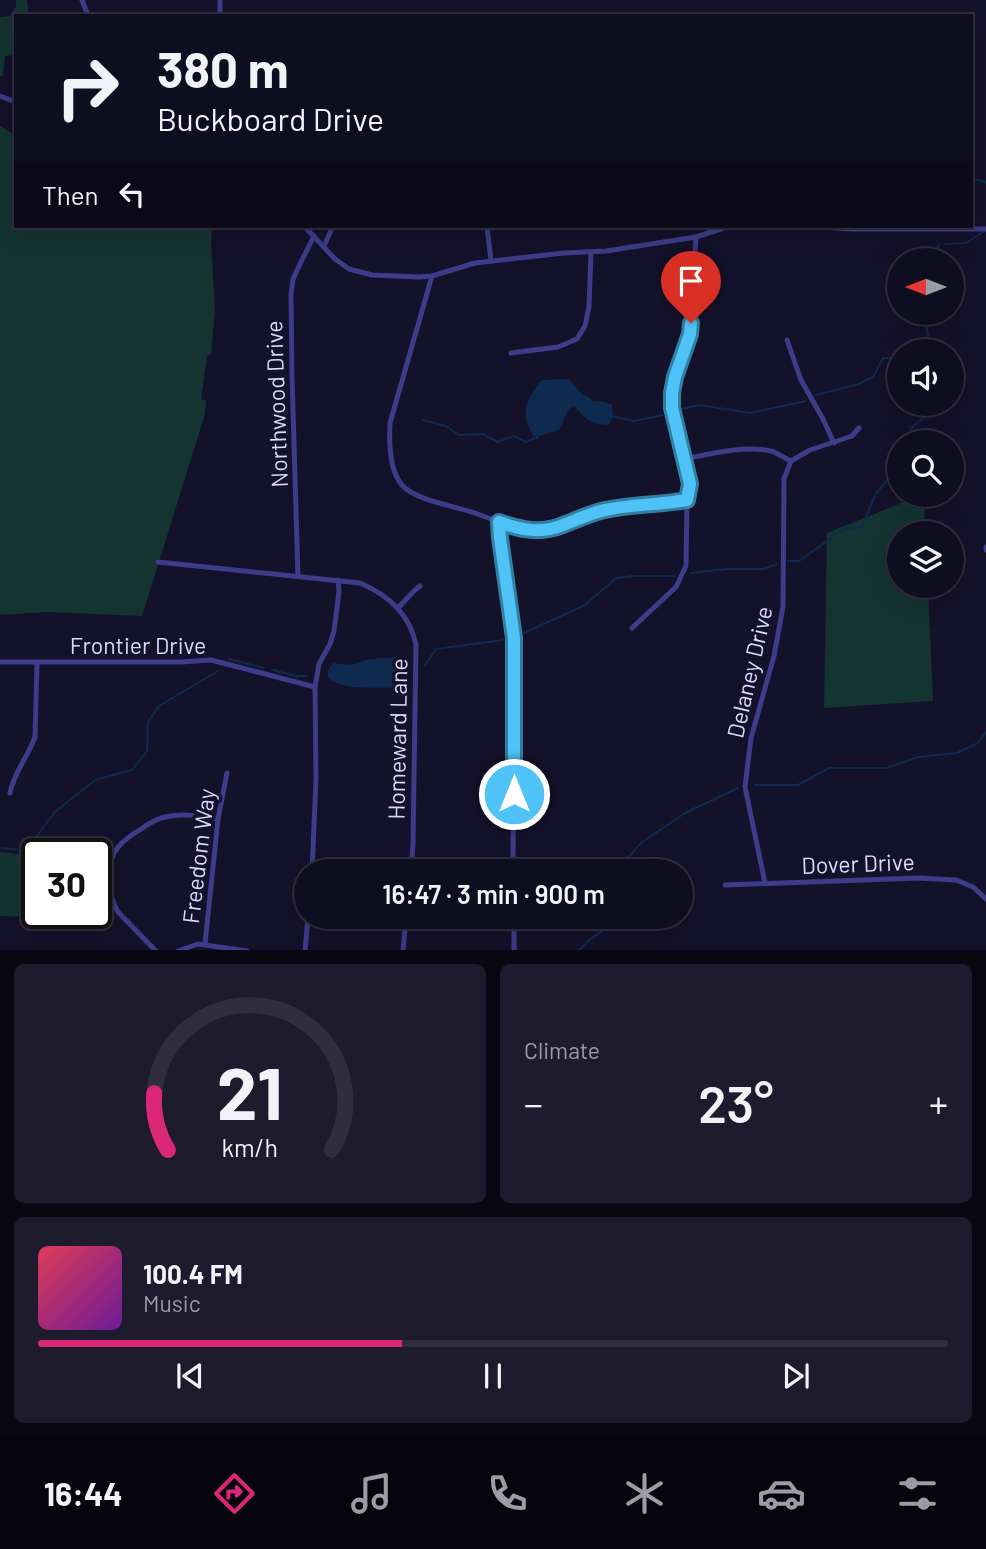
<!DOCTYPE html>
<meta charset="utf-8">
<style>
:root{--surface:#0f0d20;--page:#1d1b2d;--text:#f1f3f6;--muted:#9b9ca5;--line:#2f2d3e;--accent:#db2777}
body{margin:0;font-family:Barlow,sans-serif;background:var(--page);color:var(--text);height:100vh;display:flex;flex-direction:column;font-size:26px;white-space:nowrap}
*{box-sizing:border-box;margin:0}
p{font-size:23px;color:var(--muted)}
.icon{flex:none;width:38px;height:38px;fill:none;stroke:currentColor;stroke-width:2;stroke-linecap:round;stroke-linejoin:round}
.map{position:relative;height:950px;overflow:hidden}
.details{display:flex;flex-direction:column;gap:14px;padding:14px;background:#080712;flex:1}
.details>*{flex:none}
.hud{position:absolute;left:14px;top:14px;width:959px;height:214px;border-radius:0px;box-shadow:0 7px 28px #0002,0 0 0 2px var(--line);background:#0f0d20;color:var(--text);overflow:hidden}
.needle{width:46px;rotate:270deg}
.buttons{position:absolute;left:887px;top:248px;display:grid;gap:14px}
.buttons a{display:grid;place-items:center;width:77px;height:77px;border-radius:50%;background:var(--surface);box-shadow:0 7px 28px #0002,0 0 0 2px var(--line);font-size:35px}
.speed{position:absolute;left:21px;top:838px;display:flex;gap:14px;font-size:35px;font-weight:700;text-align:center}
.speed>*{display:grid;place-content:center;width:91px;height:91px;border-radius:50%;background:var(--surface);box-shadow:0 7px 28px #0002,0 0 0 2px var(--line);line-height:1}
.speed .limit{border:4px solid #111;border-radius:10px;background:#fff;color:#111}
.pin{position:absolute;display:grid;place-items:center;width:60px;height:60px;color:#fff;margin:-72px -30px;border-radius:50% 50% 50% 0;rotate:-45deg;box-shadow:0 0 7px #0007}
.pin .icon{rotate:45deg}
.me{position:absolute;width:77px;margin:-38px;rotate:0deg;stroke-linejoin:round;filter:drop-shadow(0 0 5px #0008)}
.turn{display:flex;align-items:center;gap:24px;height:147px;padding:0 28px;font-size:32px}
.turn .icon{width:91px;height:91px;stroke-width:2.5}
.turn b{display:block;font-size:49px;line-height:60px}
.then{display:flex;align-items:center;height:66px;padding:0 28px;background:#0003;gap:14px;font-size:26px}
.big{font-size:52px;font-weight:600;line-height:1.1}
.details .card{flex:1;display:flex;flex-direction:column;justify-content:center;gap:10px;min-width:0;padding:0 24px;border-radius:10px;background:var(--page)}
.details .dial{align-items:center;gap:0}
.dial svg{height:182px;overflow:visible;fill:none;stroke:var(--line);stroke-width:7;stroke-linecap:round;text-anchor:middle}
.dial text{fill:var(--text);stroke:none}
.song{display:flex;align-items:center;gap:21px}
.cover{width:84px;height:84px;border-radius:10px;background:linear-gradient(135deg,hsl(350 70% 55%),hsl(280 70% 35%))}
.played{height:7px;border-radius:4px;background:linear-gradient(90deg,var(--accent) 40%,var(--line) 40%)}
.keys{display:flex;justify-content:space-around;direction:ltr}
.heat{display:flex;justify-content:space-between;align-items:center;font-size:38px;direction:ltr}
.details .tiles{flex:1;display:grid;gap:14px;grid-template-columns:1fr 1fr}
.card:last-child{grid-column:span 2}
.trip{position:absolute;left:294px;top:859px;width:399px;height:70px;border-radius:35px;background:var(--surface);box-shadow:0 7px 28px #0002,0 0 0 2px var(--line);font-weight:600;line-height:70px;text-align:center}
.dock{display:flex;height:112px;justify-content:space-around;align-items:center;background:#06050d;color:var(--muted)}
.dock .icon{width:49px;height:49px}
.dock .current{color:var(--accent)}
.dock b{font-size:32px;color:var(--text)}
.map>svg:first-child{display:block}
.green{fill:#143431}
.water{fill:#0f2a4f}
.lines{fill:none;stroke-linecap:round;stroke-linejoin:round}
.stream{stroke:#0f2a4f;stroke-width:2}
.minor{stroke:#3c3c88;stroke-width:5}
.route-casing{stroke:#337fa1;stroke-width:18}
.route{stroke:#4fc3f7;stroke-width:12}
.labels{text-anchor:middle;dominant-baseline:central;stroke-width:7;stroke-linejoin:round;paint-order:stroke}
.street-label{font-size:23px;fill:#dcd9ff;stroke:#14112a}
</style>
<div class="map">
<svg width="986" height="951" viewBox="0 0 986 951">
<rect width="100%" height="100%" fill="#14112a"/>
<g class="green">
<path d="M16 0H27L29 16H16V55L5 56 3 76H0V17L10 16 16 7Z"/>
<path d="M0 126 16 136V226H212L211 241 215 309 211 355 207 356 201 399 206 401 205 414 142 616 46 612 0 615Z"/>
<path d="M921 495H924L925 534H900V586H928L933 701 824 708 827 533Z"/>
<path d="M0 852 37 856V914H63H61L60 918 0 916Z"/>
</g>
<g class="water">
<path d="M569 379 583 395 587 396 592 401 605 402 612 405 613 416 609 425C589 424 586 419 574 406L569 409 559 430 536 437 533 436C531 430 527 424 526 419 523 406 534 388 542 380Z"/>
<path d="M399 657 405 660 403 683 397 688C378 687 342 691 328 678V670L333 663 350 665 370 659Z"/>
</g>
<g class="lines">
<g class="stream">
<path d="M971 179 984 181 986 183"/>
<path d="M945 244 966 243 983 232"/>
<path d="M933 261 934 254 939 245"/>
<path d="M925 313 930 352"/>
<path d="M816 395 859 384 873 377 883 358 900 359"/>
<path d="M681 409 700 405 750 413 806 401"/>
<path d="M611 416 634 421 663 415"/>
<path d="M423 420 446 426 459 435 483 434 498 442 514 436 526 442 538 437"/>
<path d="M907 443 911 428 923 418 928 404"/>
<path d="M788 561H799L844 529 862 527 876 493 900 466"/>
<path d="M691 573 726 569H764L777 564"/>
<path d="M524 633 585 605 616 578 634 576H674"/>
<path d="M229 659 264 668"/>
<path d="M425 665 436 649 504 640"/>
<path d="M273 670 295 676H307"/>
<path d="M755 785H798L829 768H887L918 757 957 753 978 743 986 732"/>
<path d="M0 848 26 850 55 812 95 780 132 770 147 751 148 722 159 706 218 671"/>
<path d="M615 872 641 843 685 813 738 788"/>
<path d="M579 951 589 940 614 923 612 917"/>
</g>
<g class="minor">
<path d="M82 0 88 16"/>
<path d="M220 0V16"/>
<path d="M0 96 16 102"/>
<path d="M304 226 335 259 349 269 372 275 419 277 432 276 475 263 564 253 606 251 696 237 730 226"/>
<path d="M487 226 491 261"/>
<path d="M802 226 853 229H986"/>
<path d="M324 246 333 226"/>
<path d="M432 276 390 423C389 441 389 470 402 485 415 500 453 506 472 512 489 518 506 525 523 530 536 531 549 530 561 527 576 522 590 512 606 509 633 504 661 505 687 500"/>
<path d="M787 340 801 380 823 419 834 443"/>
<path d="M511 353 558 347 577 339 585 326 589 307 591 252"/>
<path d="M684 459C709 454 745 445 771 451 778 453 784 458 791 461"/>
<path d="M499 522 514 638 513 872"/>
<path d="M986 550V547"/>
<path d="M158 562 360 583C388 595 410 614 416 645L413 844 411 872"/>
<path d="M298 576 292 376 291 294 293 279 299 266 314 236"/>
<path d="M398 608 414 591 420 586"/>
<path d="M632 628 676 587 686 566 687 500 690 484 672 408V392L675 377 690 333 696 237"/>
<path d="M0 662H181L211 660 315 687"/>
<path d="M10 793C14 772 28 757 35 737L37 663"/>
<path d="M312 872 316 779 315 687 319 664 330 644 334 631 339 592 338 580"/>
<path d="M765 883 745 787 751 738 774 656 783 607 784 479 791 461 810 450 852 436 859 428"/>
<path d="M725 885 918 878 956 880 973 887 986 899"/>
<path d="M514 917V951"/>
<path d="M205 944 218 819 227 773"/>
<path d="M156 951 118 912C107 893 104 863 119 846 125 839 133 834 141 829 148 824 156 819 165 817 182 813 201 816 218 819"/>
<path d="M178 951 198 944 247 951"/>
<path d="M305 951 308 917"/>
<path d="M403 951 406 917"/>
</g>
</g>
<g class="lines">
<defs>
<path id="route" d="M514 794V638L500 538 499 522C521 530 541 534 563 525 577 520 590 513 605 510 632 504 660 505 687 500L690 484 672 408V393L675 377 690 334 691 323"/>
</defs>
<use href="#route" class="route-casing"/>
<use href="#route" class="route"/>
</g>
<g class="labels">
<g class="street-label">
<text transform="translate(276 404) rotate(-92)">Northwood Drive</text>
<text x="138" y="645">Frontier Drive</text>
<text transform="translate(749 672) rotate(-77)">Delaney Drive</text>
<text transform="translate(397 739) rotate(-89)">Homeward Lane</text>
<text transform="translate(198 856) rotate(-83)">Freedom Way</text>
<text transform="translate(858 863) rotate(-2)">Dover Drive</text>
</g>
</g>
</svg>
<div class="buttons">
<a><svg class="needle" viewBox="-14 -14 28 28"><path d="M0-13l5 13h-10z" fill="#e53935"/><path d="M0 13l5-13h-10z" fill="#9b9ca5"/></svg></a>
<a><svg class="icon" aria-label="sound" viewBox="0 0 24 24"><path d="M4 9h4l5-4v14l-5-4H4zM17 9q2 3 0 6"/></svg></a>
<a><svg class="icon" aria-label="search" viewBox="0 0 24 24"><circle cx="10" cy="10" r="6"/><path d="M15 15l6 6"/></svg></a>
<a><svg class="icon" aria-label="layers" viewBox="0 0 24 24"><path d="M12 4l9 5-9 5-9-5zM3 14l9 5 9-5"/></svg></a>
</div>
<div class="speed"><div class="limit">30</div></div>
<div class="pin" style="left:691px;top:323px;background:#d93025"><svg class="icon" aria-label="arrive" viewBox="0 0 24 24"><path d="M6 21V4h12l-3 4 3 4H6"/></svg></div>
<svg class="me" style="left:514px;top:794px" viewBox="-20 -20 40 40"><circle r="17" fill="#4fc3f7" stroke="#fff" stroke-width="3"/><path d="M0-11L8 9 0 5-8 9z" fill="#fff"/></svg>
<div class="trip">16:47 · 3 min · 900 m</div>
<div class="hud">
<div class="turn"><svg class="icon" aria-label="right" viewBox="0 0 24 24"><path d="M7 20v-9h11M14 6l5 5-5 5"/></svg><div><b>380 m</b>Buckboard Drive</div></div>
<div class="then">Then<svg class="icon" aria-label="left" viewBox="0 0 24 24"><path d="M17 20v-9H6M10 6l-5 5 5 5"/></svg></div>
</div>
</div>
<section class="details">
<div class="tiles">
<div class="card dial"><svg viewBox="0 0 100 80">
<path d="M14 69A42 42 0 1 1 86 69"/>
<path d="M14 69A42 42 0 0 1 8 44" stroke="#db2777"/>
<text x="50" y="56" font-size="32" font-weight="700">21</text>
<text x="50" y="72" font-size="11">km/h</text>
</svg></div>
<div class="card"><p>Climate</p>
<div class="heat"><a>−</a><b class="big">23°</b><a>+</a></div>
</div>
<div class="card">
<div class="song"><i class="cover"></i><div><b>100.4 FM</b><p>Music</p></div></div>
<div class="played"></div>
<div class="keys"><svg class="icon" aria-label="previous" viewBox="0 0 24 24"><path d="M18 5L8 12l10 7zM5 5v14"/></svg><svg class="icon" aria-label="pause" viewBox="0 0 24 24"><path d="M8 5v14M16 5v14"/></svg><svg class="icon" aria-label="next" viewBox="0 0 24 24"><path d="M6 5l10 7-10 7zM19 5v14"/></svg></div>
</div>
</div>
</section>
<nav class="dock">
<b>16:44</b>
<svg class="icon current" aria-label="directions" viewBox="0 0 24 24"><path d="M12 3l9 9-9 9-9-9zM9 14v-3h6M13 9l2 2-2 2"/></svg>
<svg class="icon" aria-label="music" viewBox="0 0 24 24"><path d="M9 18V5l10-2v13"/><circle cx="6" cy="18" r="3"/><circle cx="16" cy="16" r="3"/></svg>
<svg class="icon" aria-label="phone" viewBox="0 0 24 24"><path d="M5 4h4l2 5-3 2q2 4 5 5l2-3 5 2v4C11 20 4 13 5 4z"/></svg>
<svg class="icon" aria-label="climate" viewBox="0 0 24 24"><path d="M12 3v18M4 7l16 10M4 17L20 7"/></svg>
<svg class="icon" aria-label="car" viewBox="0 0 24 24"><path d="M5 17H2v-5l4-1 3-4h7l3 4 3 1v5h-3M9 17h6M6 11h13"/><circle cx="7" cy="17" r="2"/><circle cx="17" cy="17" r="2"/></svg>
<svg class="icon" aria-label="filters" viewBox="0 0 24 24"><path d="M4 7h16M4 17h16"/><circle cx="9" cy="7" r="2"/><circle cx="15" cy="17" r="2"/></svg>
</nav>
